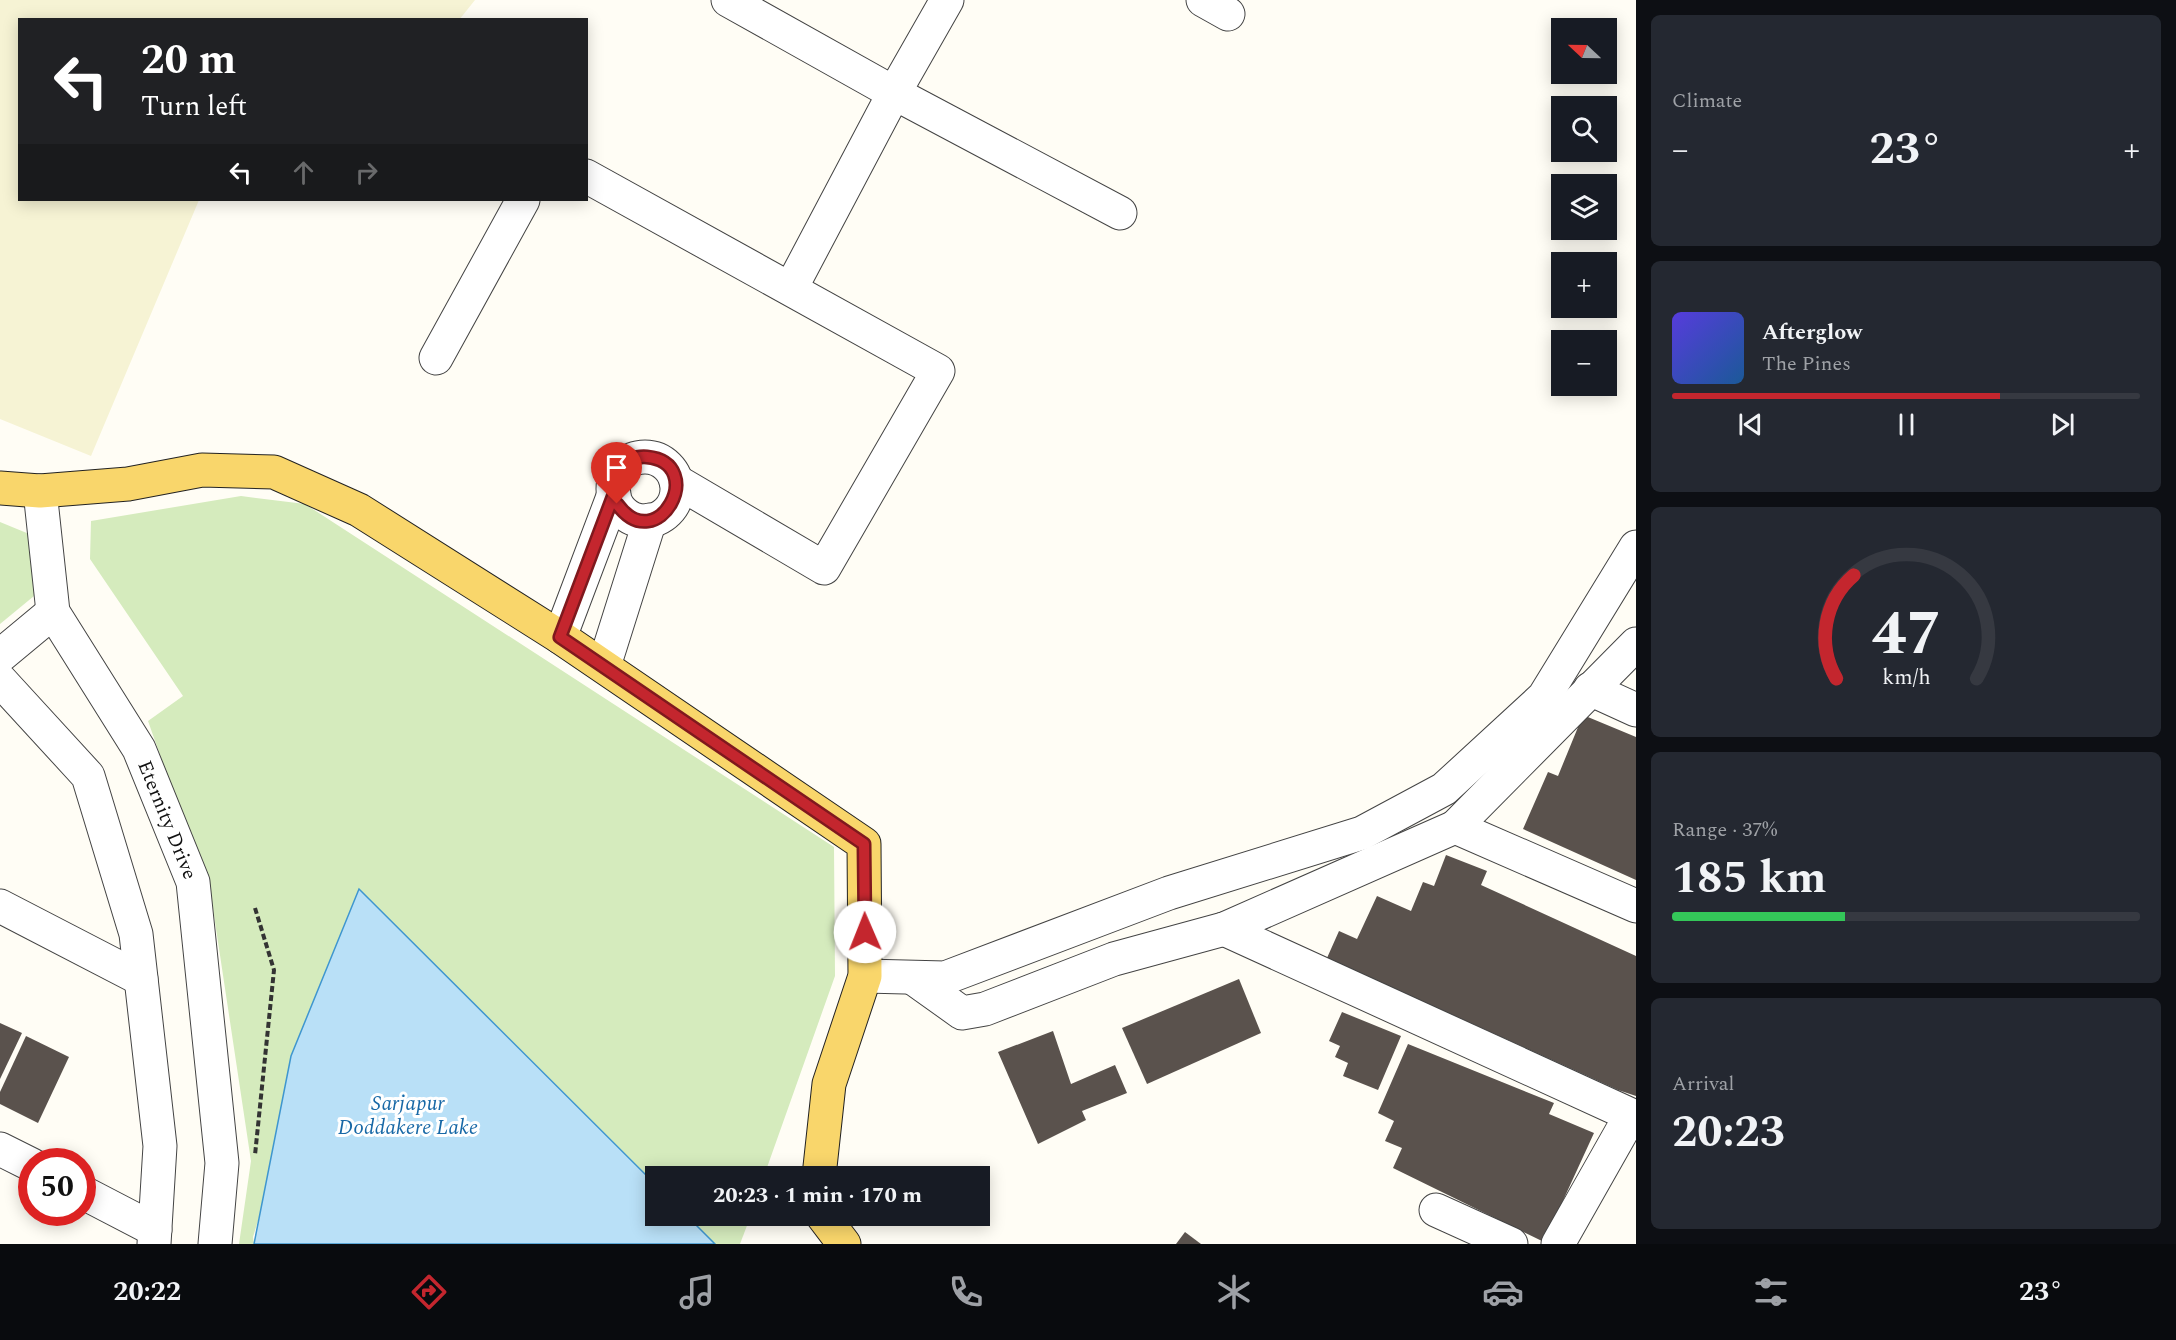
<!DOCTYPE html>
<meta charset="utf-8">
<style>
:root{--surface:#171b24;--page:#242831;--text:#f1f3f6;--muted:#9ea1a6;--line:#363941;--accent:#c4262e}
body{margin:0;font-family:Spectral,serif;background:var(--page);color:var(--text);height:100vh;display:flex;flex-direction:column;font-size:22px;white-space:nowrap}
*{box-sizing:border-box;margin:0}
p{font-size:20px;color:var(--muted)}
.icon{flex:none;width:33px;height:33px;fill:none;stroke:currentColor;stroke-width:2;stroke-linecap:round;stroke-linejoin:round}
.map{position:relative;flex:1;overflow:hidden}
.details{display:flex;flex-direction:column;gap:15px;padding:15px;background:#0d0f14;width:540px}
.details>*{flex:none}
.hud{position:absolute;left:18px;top:18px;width:570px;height:183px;border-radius:0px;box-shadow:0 3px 15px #0003;background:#202124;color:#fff;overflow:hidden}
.needle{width:39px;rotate:292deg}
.fabs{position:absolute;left:1551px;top:18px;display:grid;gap:12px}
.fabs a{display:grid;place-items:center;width:66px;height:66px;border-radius:0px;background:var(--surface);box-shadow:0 3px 15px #0003;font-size:30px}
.speed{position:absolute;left:18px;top:1148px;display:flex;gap:12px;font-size:30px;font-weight:700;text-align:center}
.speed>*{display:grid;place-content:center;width:78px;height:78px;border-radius:50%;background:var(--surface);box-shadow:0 3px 15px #0003;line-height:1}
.speed .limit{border:9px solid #d22;background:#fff;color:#111}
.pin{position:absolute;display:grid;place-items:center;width:51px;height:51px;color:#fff;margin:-62px -26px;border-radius:50% 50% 50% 0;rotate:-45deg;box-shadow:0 0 6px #0007}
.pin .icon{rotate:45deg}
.me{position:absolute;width:66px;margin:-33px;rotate:359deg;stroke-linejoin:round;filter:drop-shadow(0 0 4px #0008)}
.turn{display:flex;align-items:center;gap:21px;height:126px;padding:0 24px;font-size:27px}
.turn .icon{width:78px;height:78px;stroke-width:2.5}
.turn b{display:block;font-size:42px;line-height:51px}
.lanes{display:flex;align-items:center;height:57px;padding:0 24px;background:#0003;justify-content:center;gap:30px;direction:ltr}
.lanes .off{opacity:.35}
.big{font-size:45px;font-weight:700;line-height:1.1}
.details .card{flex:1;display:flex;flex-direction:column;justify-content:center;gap:9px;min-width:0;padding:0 21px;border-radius:9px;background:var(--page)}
.details .dial{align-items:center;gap:0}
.dial svg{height:156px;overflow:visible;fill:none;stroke:var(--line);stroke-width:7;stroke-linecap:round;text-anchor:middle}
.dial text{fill:var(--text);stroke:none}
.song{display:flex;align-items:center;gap:18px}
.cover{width:72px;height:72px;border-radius:9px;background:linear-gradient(135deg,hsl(250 70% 55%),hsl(210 70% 35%))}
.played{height:6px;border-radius:3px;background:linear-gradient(90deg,var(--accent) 70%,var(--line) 70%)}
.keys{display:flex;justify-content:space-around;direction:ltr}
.heat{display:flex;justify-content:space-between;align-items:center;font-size:33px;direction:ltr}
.charge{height:9px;border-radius:4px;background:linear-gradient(90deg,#34c759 37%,var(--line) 0)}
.trip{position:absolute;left:645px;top:1166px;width:345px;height:60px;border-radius:0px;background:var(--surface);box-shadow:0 3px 15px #0003;font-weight:700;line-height:60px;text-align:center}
.menu{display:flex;height:96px;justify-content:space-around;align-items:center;background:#090b0e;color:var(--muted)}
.menu .icon{width:42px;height:42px}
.menu .selected{color:var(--accent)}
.menu b{font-size:27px;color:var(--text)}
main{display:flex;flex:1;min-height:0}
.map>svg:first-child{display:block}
.farmland{fill:#f6f3d4}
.green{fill:#d5ebbd}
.water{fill:#b9e0f7;stroke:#3f96cf;stroke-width:1.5}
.building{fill:#5a524d}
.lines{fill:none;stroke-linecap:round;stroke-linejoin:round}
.minor-casing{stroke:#444;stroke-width:35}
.major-casing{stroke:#222;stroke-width:35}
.path{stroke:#333;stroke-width:4;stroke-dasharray:6 3;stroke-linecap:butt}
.minor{stroke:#fff;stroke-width:33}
.major{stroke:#f9d66b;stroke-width:33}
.route-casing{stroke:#7f191e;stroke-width:15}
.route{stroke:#c4262e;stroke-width:10}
.labels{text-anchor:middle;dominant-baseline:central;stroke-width:6;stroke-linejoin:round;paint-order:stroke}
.street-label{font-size:20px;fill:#111;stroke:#fff}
.water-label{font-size:21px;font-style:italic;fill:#1768a6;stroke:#fff}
</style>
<main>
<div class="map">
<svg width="1636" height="1244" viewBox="0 0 1636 1244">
<rect width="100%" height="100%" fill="#fffdf5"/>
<path class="farmland" d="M0 0H475L459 20H20V200H199L91 456 0 419Z"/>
<g class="green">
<path d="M241 496 305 504 834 847 835 976 764 1176H656L655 1184 359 889 253 1237 254 1244H239L251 1161 212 902 148 721 183 696 90 559 91 521Z"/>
<path d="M0 522 34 536V596L0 624Z"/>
<path d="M686 1215H751L740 1244H715Z"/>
</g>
<path class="water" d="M359 889 655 1184 656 1215H686L715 1244H254L291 1056Z"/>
<g class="building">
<path d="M1583 715 1636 737V880L1523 829 1548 772 1558 776Z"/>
<path d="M1446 855 1487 871 1481 885 1636 956V1096L1618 1090 1327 958 1339 931 1357 939 1377 896 1411 911 1423 882 1434 886Z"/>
<path d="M1239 979 1261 1033 1147 1084 1122 1028Z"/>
<path d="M1342 1012 1401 1036 1378 1090 1343 1076 1348 1063 1335 1057 1340 1046 1329 1041Z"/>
<path d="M0 1023 22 1033 0 1079Z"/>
<path d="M1053 1031 1071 1084 1115 1065 1127 1093 1082 1111 1086 1120 1038 1144 998 1052Z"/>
<path d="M26 1036 69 1057 38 1123 0 1104V1092Z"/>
<path d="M1408 1044 1554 1103 1549 1114 1594 1133 1544 1242 1393 1168 1402 1148 1385 1141 1394 1121 1378 1113Z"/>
<path d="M1185 1232 1201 1244H1176Z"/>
</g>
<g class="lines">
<defs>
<g id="minor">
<path d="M728 0 894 93 1120 213"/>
<path d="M1203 0 1228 14"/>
<path d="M586 176 938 371 824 568 676 481"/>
<path d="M791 288 894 93 947 0"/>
<path d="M436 358 523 200"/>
<circle cx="645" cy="489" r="32"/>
<path d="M40 491 53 612 139 749 193 882 222 1163 215 1244"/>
<path d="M560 637 614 494"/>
<path d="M0 656 53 612"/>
<path d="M604 666 650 520"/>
<path d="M0 680 88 776 136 934 160 1146 154 1244"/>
<path d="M1590 689 1636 710"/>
<path d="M1455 827 1636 644"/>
<path d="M0 906 141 979"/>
<path d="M1224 929 1631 1115 1558 1244"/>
<path d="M865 976 945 978 1169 893 1362 833 1444 789 1544 697 1636 547"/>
<path d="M913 978 962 1013 985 1009 1114 959 1224 929 1455 827 1636 906"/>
<path d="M0 1149 32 1165"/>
<path d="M82 1192 155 1230"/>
<path d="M1436 1210 1511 1244"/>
</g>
<g id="major">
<path d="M0 488 40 491 128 484 202 470 274 472 359 510 560 637 864 844 865 976 829 1084 819 1176"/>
<path d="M822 1215 844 1244"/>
</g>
</defs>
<use href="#minor" class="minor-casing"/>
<use href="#major" class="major-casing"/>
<path class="path" d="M255 908 274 970 255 1155"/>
<use href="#minor" class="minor"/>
<use href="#major" class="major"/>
</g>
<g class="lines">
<defs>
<path id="route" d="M617 504C658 560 709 463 647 457 625 455 614 475 614 494L560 637 864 844 865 932"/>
</defs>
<use href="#route" class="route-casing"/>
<use href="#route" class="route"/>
</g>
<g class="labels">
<g class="street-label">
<text transform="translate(167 820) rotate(68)">Eternity Drive</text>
</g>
<g class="water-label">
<text x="408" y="1104">Sarjapur<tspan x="408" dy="24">Doddakere Lake</tspan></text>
</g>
</g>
</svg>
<div class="fabs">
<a><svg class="needle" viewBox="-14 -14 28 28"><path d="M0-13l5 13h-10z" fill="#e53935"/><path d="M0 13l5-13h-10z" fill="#9ea1a6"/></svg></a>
<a><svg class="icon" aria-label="search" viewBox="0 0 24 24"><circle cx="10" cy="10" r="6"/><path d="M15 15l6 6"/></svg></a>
<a><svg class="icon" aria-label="layers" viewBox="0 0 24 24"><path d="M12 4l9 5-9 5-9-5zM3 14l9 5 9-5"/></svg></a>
<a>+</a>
<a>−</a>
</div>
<div class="speed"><div class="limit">50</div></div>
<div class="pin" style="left:617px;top:504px;background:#d93025"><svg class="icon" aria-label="arrive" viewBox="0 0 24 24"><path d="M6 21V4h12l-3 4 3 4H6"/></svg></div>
<svg class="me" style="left:865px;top:932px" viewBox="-20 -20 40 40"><circle r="19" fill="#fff"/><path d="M0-13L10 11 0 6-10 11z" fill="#c4262e"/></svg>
<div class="trip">20:23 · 1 min · 170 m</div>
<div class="hud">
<div class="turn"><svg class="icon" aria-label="left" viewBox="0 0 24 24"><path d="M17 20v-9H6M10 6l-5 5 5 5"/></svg><div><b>20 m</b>Turn left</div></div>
<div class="lanes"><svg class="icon" aria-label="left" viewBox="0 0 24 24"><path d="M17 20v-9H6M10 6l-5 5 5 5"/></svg><svg class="icon off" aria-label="ahead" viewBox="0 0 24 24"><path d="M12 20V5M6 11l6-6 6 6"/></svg><svg class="icon off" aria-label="right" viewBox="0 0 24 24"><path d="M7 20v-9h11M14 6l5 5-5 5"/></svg></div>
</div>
</div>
<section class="details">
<div class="card"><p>Climate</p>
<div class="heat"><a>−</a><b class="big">23°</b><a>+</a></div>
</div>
<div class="card">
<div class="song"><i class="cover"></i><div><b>Afterglow</b><p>The Pines</p></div></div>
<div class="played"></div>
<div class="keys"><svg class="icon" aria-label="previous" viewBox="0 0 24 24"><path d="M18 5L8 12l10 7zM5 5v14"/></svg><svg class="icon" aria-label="pause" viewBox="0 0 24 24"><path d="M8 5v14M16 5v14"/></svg><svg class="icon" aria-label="next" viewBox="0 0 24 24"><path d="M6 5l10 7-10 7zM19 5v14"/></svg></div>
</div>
<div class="card dial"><svg viewBox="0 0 100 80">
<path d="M14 69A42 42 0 1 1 86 69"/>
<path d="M14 69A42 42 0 0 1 23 16" stroke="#c4262e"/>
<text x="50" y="56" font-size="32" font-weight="700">47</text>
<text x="50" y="72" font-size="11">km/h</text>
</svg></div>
<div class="card"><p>Range · 37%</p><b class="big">185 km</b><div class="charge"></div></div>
<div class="card"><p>Arrival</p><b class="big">20:23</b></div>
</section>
</main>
<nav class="menu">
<b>20:22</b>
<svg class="icon selected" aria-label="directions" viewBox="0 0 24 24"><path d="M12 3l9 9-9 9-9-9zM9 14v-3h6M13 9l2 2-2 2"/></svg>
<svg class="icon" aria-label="music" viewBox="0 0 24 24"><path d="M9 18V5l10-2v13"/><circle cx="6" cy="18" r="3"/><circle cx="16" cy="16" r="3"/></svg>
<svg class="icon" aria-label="phone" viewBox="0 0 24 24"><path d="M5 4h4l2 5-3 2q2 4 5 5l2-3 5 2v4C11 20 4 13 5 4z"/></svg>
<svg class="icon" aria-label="climate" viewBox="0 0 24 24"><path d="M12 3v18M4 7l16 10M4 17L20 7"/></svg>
<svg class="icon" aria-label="car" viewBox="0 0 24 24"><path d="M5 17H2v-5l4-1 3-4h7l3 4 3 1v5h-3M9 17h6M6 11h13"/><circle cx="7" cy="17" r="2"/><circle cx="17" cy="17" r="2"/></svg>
<svg class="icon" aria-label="filters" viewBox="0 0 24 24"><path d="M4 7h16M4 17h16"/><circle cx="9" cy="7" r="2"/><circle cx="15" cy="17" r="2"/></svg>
<b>23°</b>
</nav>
